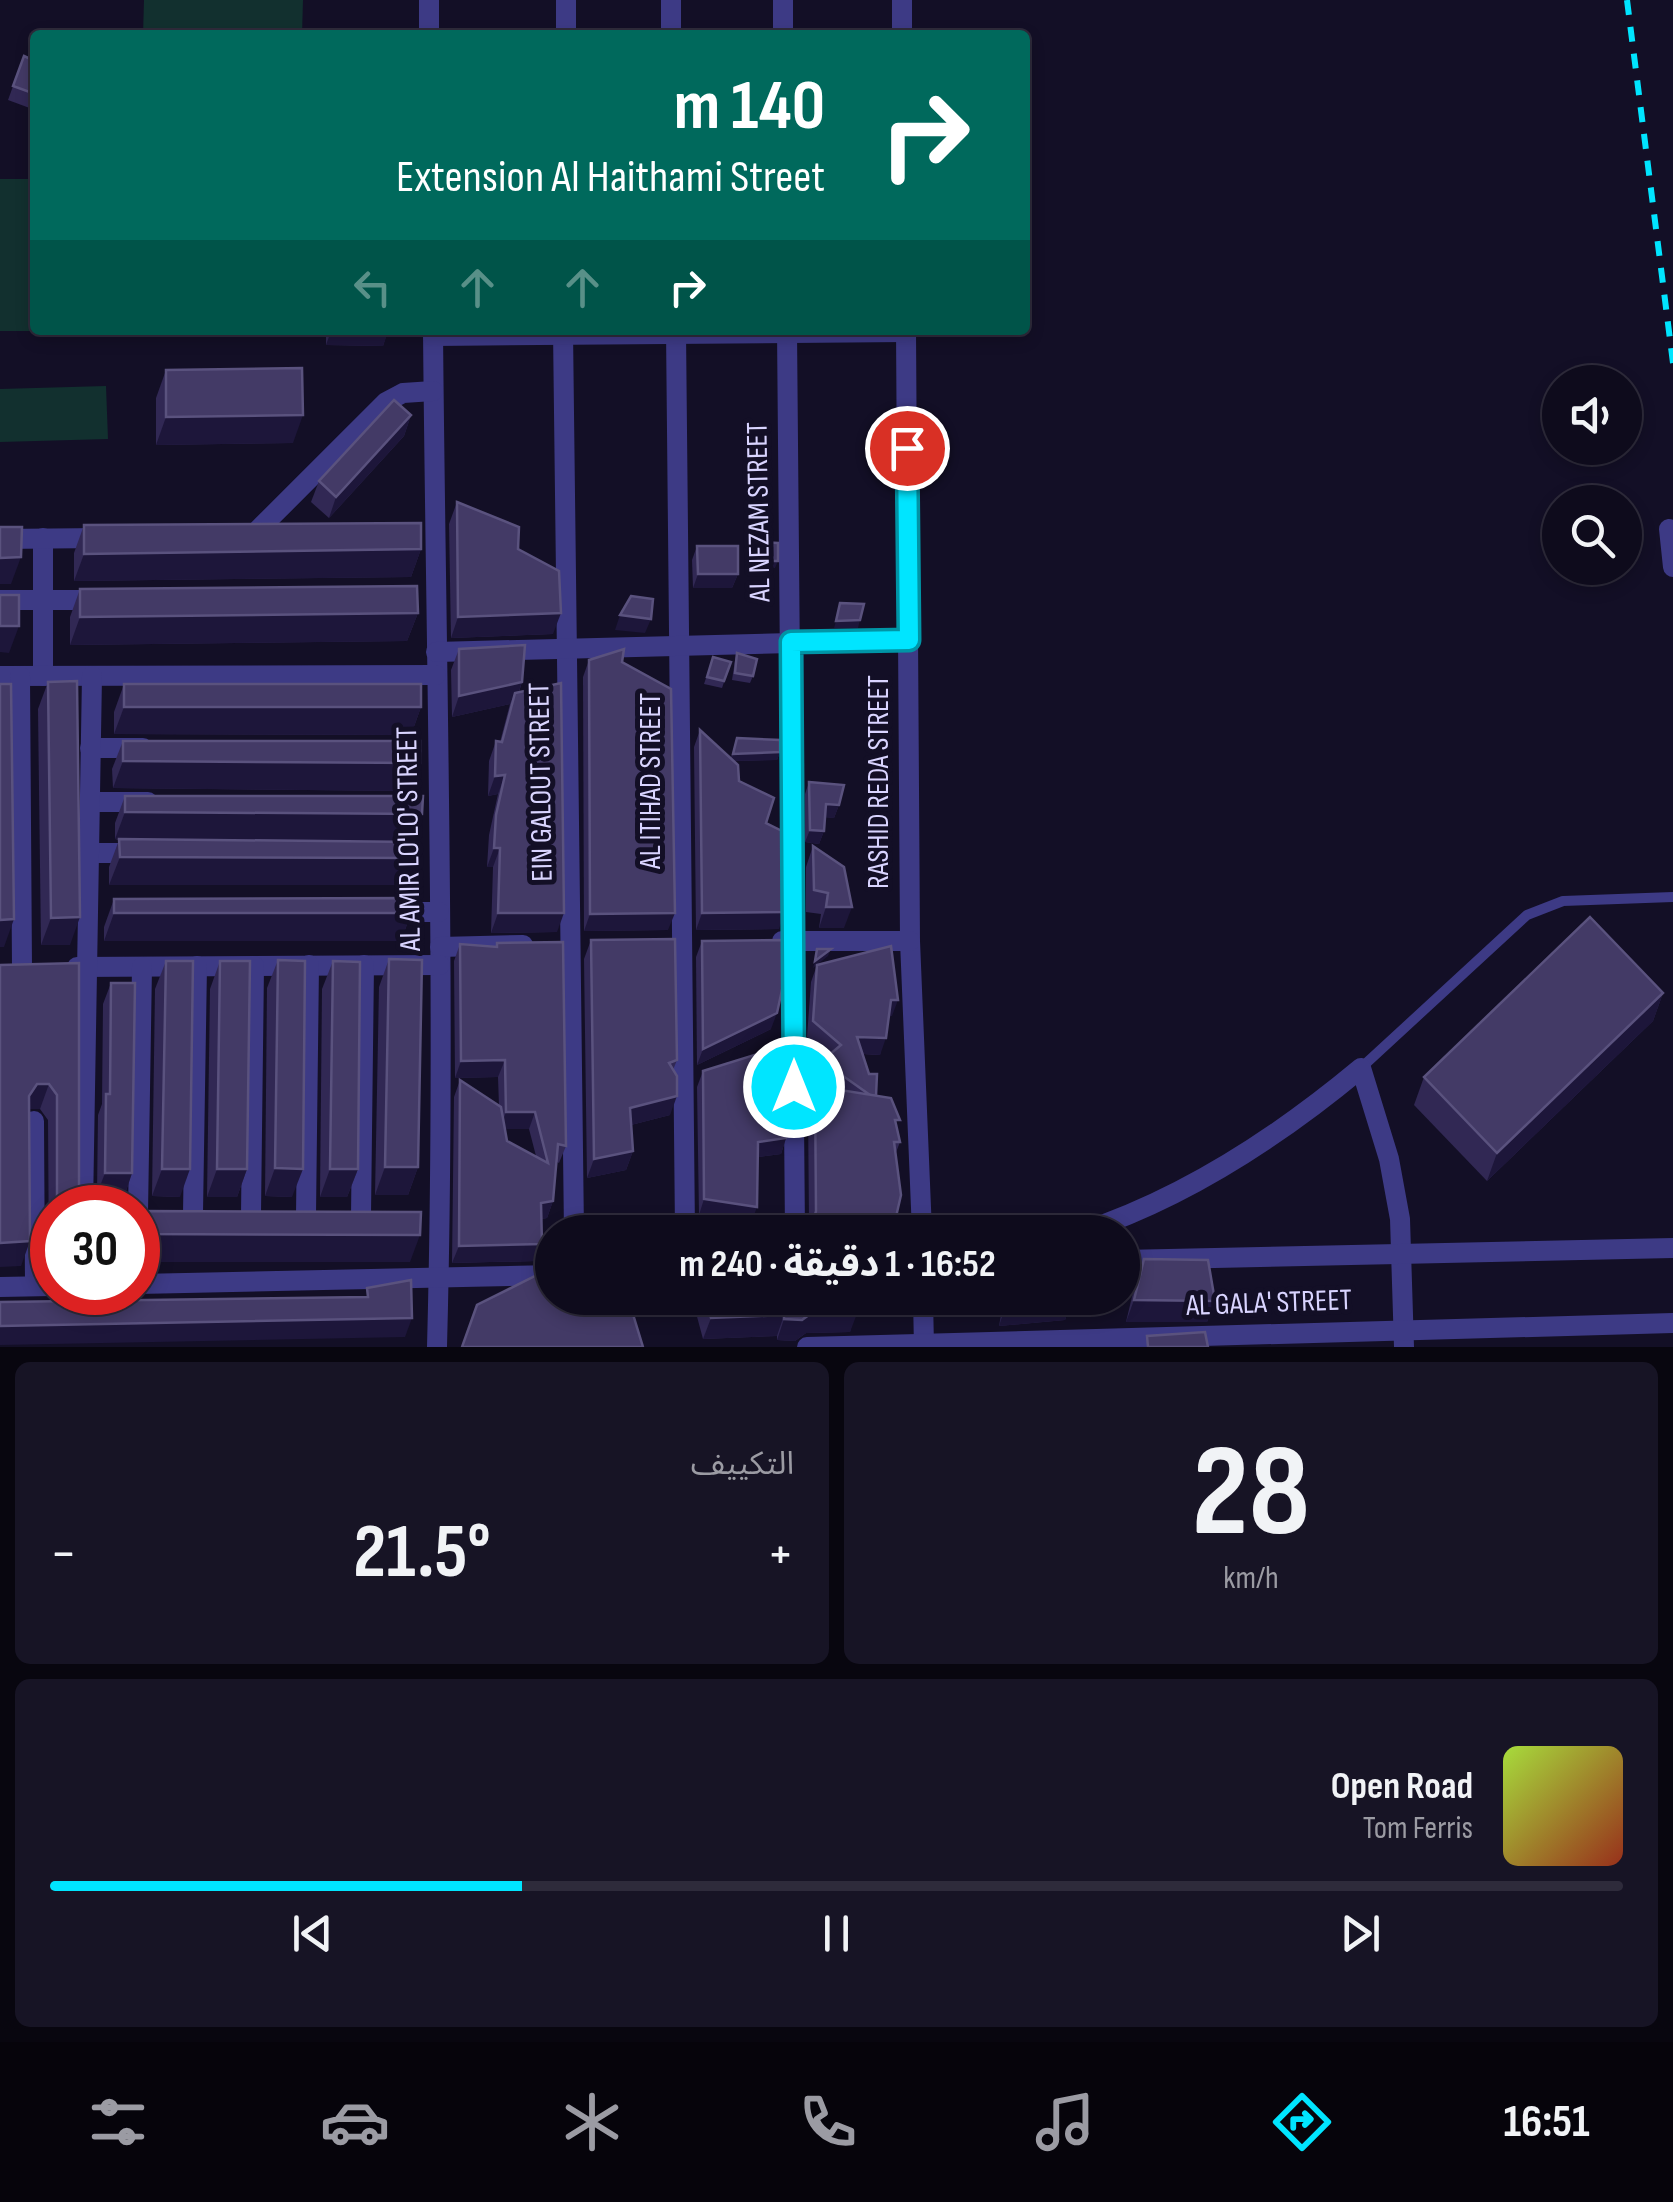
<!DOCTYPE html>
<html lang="ar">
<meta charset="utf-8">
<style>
:root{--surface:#0e0b1c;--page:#171425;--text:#f1f3f6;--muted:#9b9ba3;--line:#2e2b3b;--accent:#00e5ff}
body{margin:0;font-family:"Sofia Sans Condensed","Noto Sans Arabic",sans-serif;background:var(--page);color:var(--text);direction:rtl;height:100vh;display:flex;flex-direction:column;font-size:38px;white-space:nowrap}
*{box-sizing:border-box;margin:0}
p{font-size:32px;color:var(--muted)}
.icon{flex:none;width:55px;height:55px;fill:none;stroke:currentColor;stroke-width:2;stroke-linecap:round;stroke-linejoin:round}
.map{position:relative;height:1347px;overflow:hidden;direction:ltr}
.details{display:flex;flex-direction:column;gap:15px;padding:15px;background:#08060f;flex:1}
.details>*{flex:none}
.hud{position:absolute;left:30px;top:30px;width:1000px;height:305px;border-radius:10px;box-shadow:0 5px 15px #0003,0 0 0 2px var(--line);direction:rtl;background:#00695c;color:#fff;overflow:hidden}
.controls{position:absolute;left:1542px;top:365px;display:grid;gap:20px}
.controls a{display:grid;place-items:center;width:100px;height:100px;border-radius:50%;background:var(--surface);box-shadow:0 5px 15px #0003,0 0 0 2px var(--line);font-size:50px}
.speed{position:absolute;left:30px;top:1185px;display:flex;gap:20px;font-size:50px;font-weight:700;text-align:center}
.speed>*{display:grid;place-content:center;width:130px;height:130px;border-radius:50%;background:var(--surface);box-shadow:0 5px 15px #0003,0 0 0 2px var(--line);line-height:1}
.speed .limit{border:15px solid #d22;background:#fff;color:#111}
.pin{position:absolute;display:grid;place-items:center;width:85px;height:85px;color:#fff;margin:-42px;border:5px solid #fff;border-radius:50%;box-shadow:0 2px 10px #0007}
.me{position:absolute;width:110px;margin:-55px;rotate:0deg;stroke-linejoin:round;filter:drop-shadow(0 0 8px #0008)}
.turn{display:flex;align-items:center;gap:35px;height:210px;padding:0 40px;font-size:45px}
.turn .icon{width:130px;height:130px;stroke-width:2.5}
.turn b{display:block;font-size:70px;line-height:85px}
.lanes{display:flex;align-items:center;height:95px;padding:0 40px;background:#0003;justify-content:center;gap:50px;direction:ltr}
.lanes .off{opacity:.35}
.big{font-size:75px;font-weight:700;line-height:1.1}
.details .tile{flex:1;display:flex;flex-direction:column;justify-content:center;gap:15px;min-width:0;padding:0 35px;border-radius:15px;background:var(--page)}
.details .dial{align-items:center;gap:0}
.dial b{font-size:130px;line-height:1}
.song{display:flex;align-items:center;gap:30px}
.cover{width:120px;height:120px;border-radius:15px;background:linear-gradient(135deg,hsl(80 70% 55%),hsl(10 70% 35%))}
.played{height:10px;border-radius:5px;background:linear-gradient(90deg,var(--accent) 30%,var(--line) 30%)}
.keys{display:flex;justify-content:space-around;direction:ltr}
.heat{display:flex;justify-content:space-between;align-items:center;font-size:55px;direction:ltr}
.details .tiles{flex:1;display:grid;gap:15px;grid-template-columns:1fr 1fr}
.tile:last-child{grid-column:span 2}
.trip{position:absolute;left:535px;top:1215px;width:605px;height:100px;border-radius:50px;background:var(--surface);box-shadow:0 5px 15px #0003,0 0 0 2px var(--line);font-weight:700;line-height:100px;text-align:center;direction:rtl}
.tabs{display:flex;height:160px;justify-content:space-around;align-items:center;background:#06040b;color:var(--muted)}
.tabs .icon{width:70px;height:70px}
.tabs .selected{color:var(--accent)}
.tabs b{font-size:45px;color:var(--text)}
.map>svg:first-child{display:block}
.green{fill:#12302f}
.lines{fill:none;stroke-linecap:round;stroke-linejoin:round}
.lane{stroke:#3d3a85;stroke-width:10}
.street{stroke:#3d3a85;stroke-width:20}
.rail{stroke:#00e5ff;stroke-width:6;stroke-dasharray:15 12;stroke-linecap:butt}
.wall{fill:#312854;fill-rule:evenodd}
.shaded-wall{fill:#1d163a}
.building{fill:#433a66;stroke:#5a527e;stroke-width:2.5}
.route-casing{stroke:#0095a6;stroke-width:25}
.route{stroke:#00e5ff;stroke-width:18}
.labels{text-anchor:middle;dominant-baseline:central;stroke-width:10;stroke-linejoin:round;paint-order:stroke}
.street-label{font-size:30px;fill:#d9d4ff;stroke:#130f26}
</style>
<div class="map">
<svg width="1673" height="1347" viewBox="0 0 1673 1347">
<rect width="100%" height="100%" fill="#130f26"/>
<g class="green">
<path d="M144 0H303L302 35H143Z"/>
<path d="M0 179H35V330L72 331H0Z"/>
<path d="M106 386 108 439 0 442V389Z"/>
</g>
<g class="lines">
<path class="lane" d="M1362 1067 1527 915 1563 901 1673 897"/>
<g class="street">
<path d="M429 0V35"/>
<path d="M566 0V35"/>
<path d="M783 0V35"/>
<path d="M902 0V35"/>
<path d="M671 35V0"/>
<path d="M433 330C436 669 446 1008 437 1347"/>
<path d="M563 330 574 1232"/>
<path d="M676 330 685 1232"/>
<path d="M787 330 795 1232"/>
<path d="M906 330 910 941 922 1232"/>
<path d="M433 336 906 332"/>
<path d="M1669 529 1673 567"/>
<path d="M252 536 386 402 403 393 433 391"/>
<path d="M43 538V676"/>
<path d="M0 539 103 538"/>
<path d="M0 600H103"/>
<path d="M436 652 909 640"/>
<path d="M0 676 436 675"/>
<path d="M20 676 22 968"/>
<path d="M90 748H143"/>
<path d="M90 802H148"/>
<path d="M89 853H142"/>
<path d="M387 912H439"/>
<path d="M782 941H910"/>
<path d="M440 947 523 945"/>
<path d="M77 967 440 965"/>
<path d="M34 1121 35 1286"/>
<path d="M83 1208 92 676"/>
<path d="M138 1213 142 967"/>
<path d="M193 1213 197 966"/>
<path d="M251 1214 254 966"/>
<path d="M306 1215 309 965"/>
<path d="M361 1216 364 965"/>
<path d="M1082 1232C1185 1198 1277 1138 1361 1068L1389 1159 1400 1219 1404 1347"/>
<path d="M1122 1260 1673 1248"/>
<path d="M138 1284 552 1275"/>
<path d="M0 1287 52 1286"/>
<path d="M923 1298 924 1347"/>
<path d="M807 1347 1673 1323"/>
</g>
<path class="rail" d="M1627 0 1673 363"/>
</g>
<g class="wall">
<path d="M24 56 35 61V110L8 100Z"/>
<path d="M326 330H388L383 346 326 345Z"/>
<path d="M166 370 293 443 156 445V398Z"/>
<path d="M411 415 404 436 329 518 311 502 319 481Z"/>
<path d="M457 502 518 549 553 634 451 638 449 524Z"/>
<path d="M84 525 421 549 411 577 74 581V553Z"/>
<path d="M697 546 738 574 732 588H693L692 560Z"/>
<path d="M80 589 418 613 407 641 70 645V617Z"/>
<path d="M459 649 522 682 519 692 557 932 491 933 493 867H487L489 835 498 794 488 796 489 761 496 741 500 742 510 704 452 717 451 670Z"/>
<path d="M737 653 753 676 750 683 732 680 735 660Z"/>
<path d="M713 657 731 662 722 688 704 684Z"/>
<path d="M589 660 622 662 668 930 584 931 583 677Z"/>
<path d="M48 682 70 945H41L38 709Z"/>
<path d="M124 684 421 707 411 735 114 734V712Z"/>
<path d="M700 730 731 758 737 738 780 752 777 760 735 761 739 781 766 823 779 929 696 930 694 747Z"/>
<path d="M123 741 420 763 410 791 113 788 112 769Z"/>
<path d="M809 782 839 805 834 818 825 817 824 831 819 844 805 842V794Z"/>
<path d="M125 796 412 842 417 858 407 885H109V867L119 840 115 839V823Z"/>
<path d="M813 846 844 928H819L821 914 806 912V867Z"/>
<path d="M114 899 411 913 401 941H104V927Z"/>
<path d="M591 940 677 1060 673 1070 670 1115 631 1125 633 1151 626 1170 587 1178 584 959Z"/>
<path d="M702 941 771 1029 697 1065 696 957Z"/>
<path d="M497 943 566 1146 559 1163 557 1162 553 1201 547 1218 541 1219 542 1244 536 1261 452 1263 454 1097 460 1080 499 1106 498 1077 455 1078 454 961 460 944 496 947ZM504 1129H529L536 1156 507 1141Z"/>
<path d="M389 959 418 1167 408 1195H375L379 987Z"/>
<path d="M278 960 292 1197 265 1196 267 988Z"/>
<path d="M166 961 180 1197 152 1196 155 989Z"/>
<path d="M220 961 247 1169 237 1197H207L210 989Z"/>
<path d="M333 961 358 1169 347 1197H320L322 989Z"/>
<path d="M79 963V1208H52V1266H49L48 1120 40 1109H29L21 1266 0 965Z"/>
<path d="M817 965 892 1016H889L880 1055 862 1054 876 1096 897 1128 900 1142 895 1155 901 1195 892 1232H801L804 1224 809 1222 808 1107 815 1086 833 1089 816 1077 822 1061 828 1056 807 1037 811 982Z"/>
<path d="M111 983 132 1173 125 1194H97L98 1115 102 1104 103 1004Z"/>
<path d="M1663 993 1653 1021 1487 1181 1414 1105 1424 1077Z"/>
<path d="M703 1071 768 1105 786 1138 781 1154 758 1157 751 1223 699 1215 697 1087Z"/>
<path d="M1144 1259 1215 1301 1207 1322H1126L1136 1280Z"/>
<path d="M692 1298H859L850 1332 806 1333 795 1341 777 1340V1336L703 1339Z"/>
<path d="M1004 1298H1073L1065 1320 999 1326Z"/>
</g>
<g class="shaded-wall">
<path d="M331 331 388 332 383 346 326 345Z"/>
<path d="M303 415 293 443 156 445 166 417Z"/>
<path d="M411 415 404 436 329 518 336 497Z"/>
<path d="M421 549 411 577 74 581 84 554Z"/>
<path d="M21 557 11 584H0V558Z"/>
<path d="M756 561H778L775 568H753Z"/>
<path d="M698 574H738L732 588H693Z"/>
<path d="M418 613 407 641 70 645 80 617Z"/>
<path d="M561 613 553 634 451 638 458 617Z"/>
<path d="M620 615 651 619 645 633 615 630Z"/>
<path d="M860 620 858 628H834L836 621Z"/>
<path d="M0 626H19L9 653 0 652Z"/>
<path d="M522 682 515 703V693L510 704 452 717 459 696Z"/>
<path d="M124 707H421L411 735 114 734Z"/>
<path d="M780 752 777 760 731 761 733 754Z"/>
<path d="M123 761 420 763 410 791 113 788Z"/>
<path d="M505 775 498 794 488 796 495 776Z"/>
<path d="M826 804 839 805 834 818 822 817Z"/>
<path d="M125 812 422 814 412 842 115 839Z"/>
<path d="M810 830 824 831 819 844 805 842Z"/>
<path d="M494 848H500L493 867H487Z"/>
<path d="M120 857 417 858 407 885H109Z"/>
<path d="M826 907H852L844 928H819Z"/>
<path d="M785 912 779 929 696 930 702 913Z"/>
<path d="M114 913H411L401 941H104Z"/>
<path d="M498 913H564L557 932 491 933Z"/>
<path d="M675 913 668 930 584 931 590 914Z"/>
<path d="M80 917 70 945H41L51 918Z"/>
<path d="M14 919 4 947H0V920Z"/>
<path d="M831 949 828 956 813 968 815 961Z"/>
<path d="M1663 993 1653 1021 1487 1181 1497 1153Z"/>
<path d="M891 1000H898L892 1016 885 1017Z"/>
<path d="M777 1013 771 1029 697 1065 703 1049Z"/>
<path d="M857 1037 886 1038 880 1055 851 1053Z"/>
<path d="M505 1060 498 1077 455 1078 461 1061Z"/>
<path d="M37 1084H49L40 1109H28L29 1096Z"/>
<path d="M677 1096 670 1115 623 1127 630 1108Z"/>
<path d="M506 1112H535L529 1129H500Z"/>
<path d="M786 1138 781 1154 752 1158 758 1142Z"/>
<path d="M633 1151 626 1170 587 1178 594 1159Z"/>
<path d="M385 1167H418L408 1195H375Z"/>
<path d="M275 1168 303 1169 292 1197 265 1196Z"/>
<path d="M162 1169H190L180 1197 152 1196Z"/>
<path d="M217 1169H247L237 1197H207Z"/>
<path d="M330 1169H358L347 1197H320Z"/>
<path d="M105 1173H132L125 1194H97Z"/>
<path d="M704 1199 757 1207 751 1223 699 1215Z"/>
<path d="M553 1201 547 1218 534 1220 541 1203Z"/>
<path d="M803 1229 893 1230 892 1232H802Z"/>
<path d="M138 1234 420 1235 410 1262H138Z"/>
<path d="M30 1241 21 1266 0 1267V1243Z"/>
<path d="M542 1244 536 1261 452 1263 459 1246Z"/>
<path d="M1073 1299 1065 1320 999 1326 1006 1305Z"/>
<path d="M1134 1300 1215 1301 1207 1322H1126Z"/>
<path d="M858 1311 850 1332 806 1333 795 1341 777 1340 784 1319 813 1312Z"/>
<path d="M784 1315 777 1336 703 1339 711 1318Z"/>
<path d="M412 1318 405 1337 0 1345V1326Z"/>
</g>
<g class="building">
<path d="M24 56 35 61V94L13 86Z"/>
<path d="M331 330H388V332Z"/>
<path d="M302 368 303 415 166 417V370Z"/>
<path d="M394 400 411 415 336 497 319 481Z"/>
<path d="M457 502 519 527 518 549 559 571 561 613 458 617Z"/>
<path d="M421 523V549L84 554V525Z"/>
<path d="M0 527H22L21 557 0 558Z"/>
<path d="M756 542 778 543V561H756Z"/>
<path d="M697 546H738V574H698Z"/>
<path d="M417 586 418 613 80 617V589Z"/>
<rect x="0" y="595" width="19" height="31"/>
<path d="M631 596 653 599 651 619 620 615Z"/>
<path d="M840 603 864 604 860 620 836 621Z"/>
<path d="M525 645 522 682 459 696V649Z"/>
<path d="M624 649 622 662 671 689 675 913 590 914 589 660Z"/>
<path d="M737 653 757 659 753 676 735 673Z"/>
<path d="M713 657 731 662 724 681 707 677Z"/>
<path d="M77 681 80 917 51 918 48 682Z"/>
<path d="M561 683 564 913H498L500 848H494L496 815 505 775 495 776 496 741 502 742 515 693Z"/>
<path d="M0 684H11L14 919 0 920Z"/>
<rect x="124" y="684" width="297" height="23"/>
<path d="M700 730 738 765 739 781 774 798 766 823 784 832 785 912 702 913Z"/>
<path d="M737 738 780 740V752L733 754Z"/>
<path d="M123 741H420V763L123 761Z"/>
<path d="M809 782 844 785 839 805 826 804 824 831 810 830Z"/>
<path d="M125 796H423L422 814 125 812Z"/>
<path d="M119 839 417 842V858L120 857Z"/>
<path d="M813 846 844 867 852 907H826L828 893 814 890Z"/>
<path d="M411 898V913H114V899Z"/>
<path d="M1590 917 1663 993 1497 1153 1424 1077Z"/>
<path d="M675 939 677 1060 669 1063 677 1076V1096L630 1108 633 1151 594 1159 591 940Z"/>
<path d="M785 940V976L777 1013 703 1049 702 941Z"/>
<path d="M563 942 566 1146 558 1144 553 1201 541 1203 542 1244 459 1246 460 1080 501 1107 507 1141 548 1163 535 1112H506L505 1060 461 1061 460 944 497 947V943Z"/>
<path d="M891 946 898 1000H891L886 1038 857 1037 869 1074H877L876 1096 870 1095 822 1061 841 1045 813 1021 817 965Z"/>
<path d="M817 949H831L815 961Z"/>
<path d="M389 959 422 960 418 1167H385Z"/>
<path d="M278 960 305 961 303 1169 275 1168Z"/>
<path d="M166 961H193L190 1169H162Z"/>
<path d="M220 961H250L247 1169H217Z"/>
<path d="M333 961 360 962 358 1169H330Z"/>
<path d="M79 963V1208H57V1095L49 1084H37L29 1096 30 1241 0 1243V965Z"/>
<path d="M111 983H135L132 1173H105L106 1094H110Z"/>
<path d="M780 1047 768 1105 786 1091V1138L758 1142 757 1207 704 1199 703 1071Z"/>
<path d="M815 1086 891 1098 900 1120H895L900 1142H894L901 1195 893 1230 803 1229 804 1224 814 1218 816 1211Z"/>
<path d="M138 1211 421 1212 420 1235 138 1234Z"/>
<path d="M1144 1259 1208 1260 1215 1301 1134 1300Z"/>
<path d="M543 1272H552V1298H628L643 1347H462L477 1305Z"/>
<path d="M411 1280 412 1318 0 1326V1302L368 1297 367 1288Z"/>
<path d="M705 1298H859L858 1311 813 1312 802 1320 784 1319V1315L711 1318Z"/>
<path d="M1008 1298H1073L1006 1305Z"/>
<path d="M1205 1332 1208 1347H1148L1147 1336Z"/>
</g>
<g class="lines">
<defs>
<path id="route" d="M794 1087 791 642 909 640 907 448"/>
</defs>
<use href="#route" class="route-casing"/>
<use href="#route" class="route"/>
</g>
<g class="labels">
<g class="street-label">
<text transform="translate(759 512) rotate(-91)">AL NEZAM STREET</text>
<text transform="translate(651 781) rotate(-90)">AL ITIHAD STREET</text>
<text transform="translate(541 782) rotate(-91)">EIN GALOUT STREET</text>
<text transform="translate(879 782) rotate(-90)">RASHID REDA STREET</text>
<text transform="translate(409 839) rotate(-91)">AL AMIR LO'LO' STREET</text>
<text transform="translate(1269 1303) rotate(-2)">AL GALA' STREET</text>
</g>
</g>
</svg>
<div class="controls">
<a><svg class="icon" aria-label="sound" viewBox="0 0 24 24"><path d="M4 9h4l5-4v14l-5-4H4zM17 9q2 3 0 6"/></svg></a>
<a><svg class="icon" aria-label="search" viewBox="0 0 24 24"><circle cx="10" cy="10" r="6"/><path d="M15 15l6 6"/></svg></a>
</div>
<div class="speed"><div class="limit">30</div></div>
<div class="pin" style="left:907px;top:448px;background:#d93025"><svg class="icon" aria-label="arrive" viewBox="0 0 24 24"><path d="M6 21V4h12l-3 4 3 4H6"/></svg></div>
<svg class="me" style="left:794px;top:1087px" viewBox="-20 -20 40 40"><circle r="17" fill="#00e5ff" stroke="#fff" stroke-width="3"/><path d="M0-11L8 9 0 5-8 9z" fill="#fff"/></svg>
<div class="trip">16:52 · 1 دقيقة · 240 m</div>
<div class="hud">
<div class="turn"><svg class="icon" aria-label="right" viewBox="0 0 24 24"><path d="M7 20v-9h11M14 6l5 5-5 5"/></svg><div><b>140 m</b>Extension Al Haithami Street</div></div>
<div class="lanes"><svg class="icon off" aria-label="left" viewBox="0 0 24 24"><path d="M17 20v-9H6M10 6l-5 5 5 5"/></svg><svg class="icon off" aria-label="ahead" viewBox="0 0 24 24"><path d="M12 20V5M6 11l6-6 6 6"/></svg><svg class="icon off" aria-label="ahead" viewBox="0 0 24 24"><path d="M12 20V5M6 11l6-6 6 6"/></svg><svg class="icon" aria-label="right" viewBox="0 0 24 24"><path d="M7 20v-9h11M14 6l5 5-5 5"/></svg></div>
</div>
</div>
<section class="details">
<div class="tiles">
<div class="tile dial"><b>28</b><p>km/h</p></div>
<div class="tile"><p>التكييف</p>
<div class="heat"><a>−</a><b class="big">21.5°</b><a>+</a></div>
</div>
<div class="tile">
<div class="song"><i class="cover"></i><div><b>Open Road</b><p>Tom Ferris</p></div></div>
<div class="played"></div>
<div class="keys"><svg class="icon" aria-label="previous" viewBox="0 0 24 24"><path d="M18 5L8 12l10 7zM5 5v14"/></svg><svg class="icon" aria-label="pause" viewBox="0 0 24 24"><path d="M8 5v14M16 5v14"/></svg><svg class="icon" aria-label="next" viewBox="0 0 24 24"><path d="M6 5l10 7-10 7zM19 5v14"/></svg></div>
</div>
</div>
</section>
<nav class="tabs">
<b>16:51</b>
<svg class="icon selected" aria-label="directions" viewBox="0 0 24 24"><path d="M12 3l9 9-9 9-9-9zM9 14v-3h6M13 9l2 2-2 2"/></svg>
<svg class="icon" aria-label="music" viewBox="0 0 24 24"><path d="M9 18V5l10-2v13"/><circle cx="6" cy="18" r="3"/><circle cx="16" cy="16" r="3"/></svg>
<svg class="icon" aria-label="phone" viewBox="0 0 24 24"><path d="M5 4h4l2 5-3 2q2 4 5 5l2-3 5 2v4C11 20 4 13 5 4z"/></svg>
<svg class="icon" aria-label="climate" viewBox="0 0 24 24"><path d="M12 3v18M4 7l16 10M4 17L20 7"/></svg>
<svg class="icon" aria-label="car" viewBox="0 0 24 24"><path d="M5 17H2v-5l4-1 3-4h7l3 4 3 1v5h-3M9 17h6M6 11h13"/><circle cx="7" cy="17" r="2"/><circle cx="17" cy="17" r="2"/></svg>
<svg class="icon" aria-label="filters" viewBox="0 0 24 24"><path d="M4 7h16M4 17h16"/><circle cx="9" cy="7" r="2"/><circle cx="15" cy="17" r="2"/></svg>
</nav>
